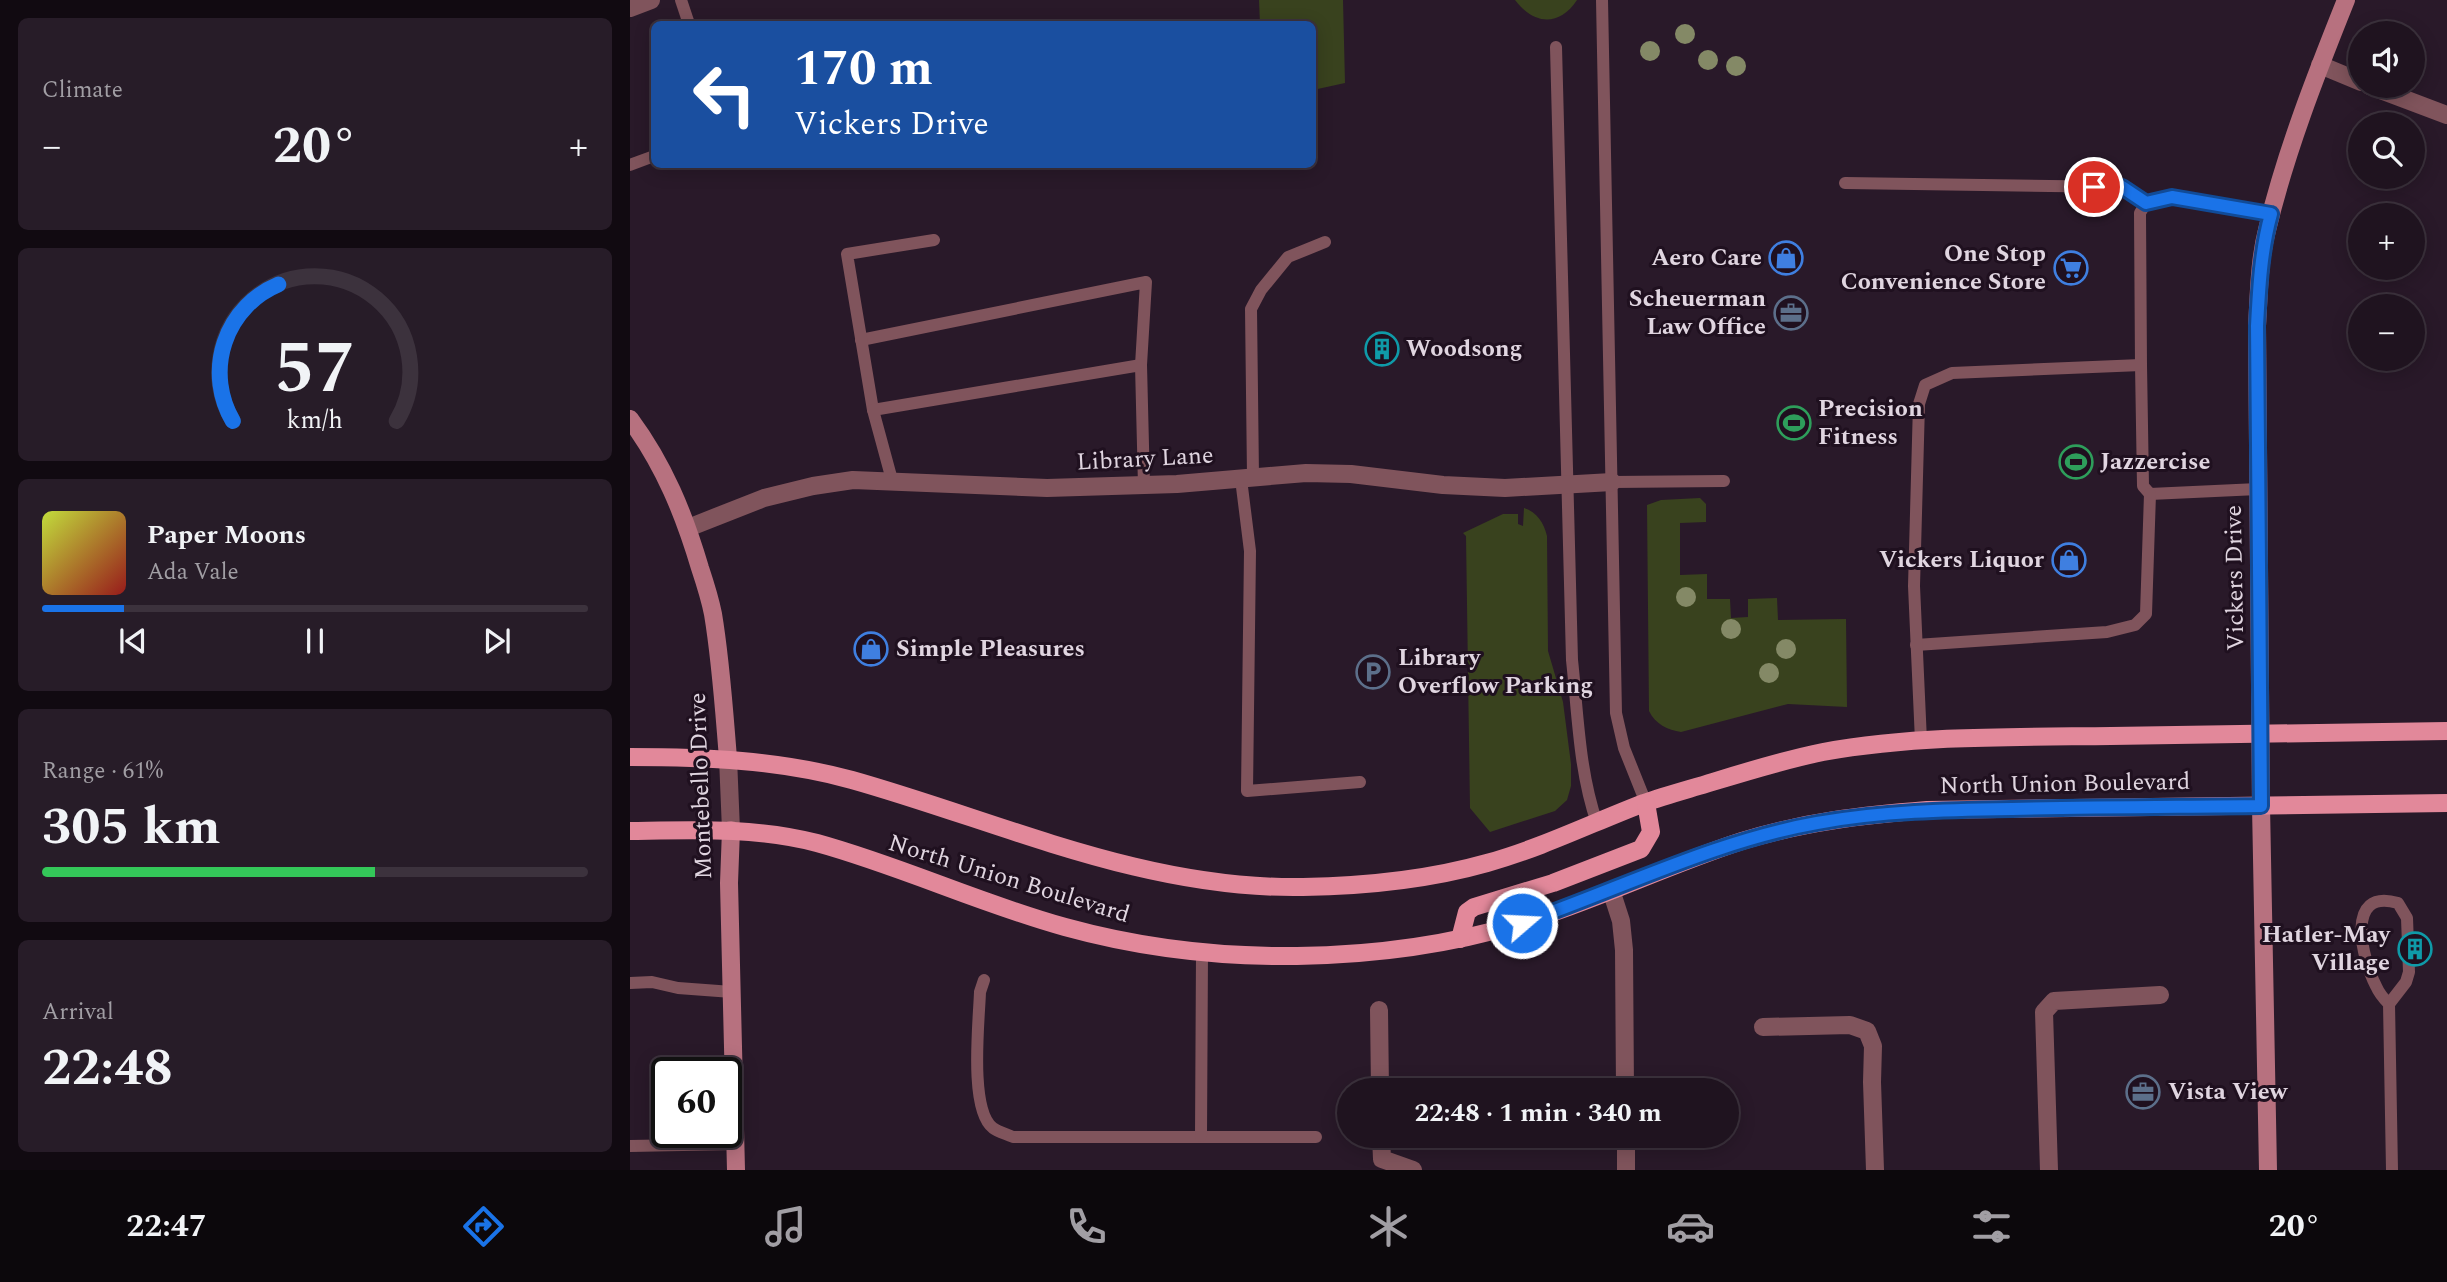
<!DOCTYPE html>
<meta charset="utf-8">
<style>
:root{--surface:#1f131f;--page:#271c28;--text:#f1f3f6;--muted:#a19ea4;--line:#3c323d;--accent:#1a73e8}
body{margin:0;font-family:Spectral,serif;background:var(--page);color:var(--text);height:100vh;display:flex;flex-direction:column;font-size:26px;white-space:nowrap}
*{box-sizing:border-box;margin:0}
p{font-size:23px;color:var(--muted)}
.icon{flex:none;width:38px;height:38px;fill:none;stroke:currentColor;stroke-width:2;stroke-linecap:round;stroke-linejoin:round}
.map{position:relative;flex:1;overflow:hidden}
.panel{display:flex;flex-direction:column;gap:18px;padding:18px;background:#110a11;width:630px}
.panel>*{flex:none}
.guide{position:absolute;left:21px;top:21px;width:665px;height:147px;border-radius:10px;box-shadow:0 4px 18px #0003,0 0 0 2px var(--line);background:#1a4fa0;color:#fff;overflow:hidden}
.tools{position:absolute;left:1718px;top:21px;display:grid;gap:14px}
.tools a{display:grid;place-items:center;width:77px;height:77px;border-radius:50%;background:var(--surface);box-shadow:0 4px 18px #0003,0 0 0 2px var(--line);font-size:35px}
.speed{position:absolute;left:21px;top:1057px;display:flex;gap:14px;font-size:35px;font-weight:700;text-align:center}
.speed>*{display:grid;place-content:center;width:91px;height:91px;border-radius:50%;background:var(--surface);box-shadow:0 4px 18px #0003,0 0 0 2px var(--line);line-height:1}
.speed .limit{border:4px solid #111;border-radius:10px;background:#fff;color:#111}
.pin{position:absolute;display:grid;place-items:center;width:60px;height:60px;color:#fff;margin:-30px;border:4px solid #fff;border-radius:50%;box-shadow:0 2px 7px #0007}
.me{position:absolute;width:77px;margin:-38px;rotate:71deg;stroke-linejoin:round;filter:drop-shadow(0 0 5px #0008)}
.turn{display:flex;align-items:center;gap:24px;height:147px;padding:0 28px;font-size:32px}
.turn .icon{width:91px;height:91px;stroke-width:2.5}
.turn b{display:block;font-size:49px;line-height:60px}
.big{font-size:52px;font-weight:700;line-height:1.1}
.panel .card{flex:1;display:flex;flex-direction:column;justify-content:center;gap:10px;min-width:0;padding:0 24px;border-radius:10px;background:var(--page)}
.panel .dial{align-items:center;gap:0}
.dial svg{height:182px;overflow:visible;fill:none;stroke:var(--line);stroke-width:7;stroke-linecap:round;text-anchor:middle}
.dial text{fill:var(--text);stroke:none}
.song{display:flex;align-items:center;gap:21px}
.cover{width:84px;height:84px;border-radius:10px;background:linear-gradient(135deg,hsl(70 70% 55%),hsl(0 70% 35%))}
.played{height:7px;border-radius:4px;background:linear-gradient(90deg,var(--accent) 15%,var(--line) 15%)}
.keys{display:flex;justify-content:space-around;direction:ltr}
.heat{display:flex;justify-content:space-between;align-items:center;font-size:38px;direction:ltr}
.charge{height:10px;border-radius:5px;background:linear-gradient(90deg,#34c759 61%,var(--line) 0)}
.trip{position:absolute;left:707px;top:1078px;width:402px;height:70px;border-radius:35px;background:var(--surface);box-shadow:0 4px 18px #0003,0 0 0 2px var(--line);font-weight:700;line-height:70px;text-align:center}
.tabs{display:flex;height:112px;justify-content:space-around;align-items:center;background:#0c080c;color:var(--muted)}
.tabs .icon{width:49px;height:49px}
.tabs .current{color:var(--accent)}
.tabs b{font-size:32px;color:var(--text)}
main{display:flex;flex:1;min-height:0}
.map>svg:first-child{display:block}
.green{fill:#39421e}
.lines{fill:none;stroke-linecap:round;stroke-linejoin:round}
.lane{stroke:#80545c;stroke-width:12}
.street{stroke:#80545c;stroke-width:18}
.secondary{stroke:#b7717f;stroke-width:18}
.primary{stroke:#e2889a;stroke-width:18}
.tree{fill:#848966}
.route-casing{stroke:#114b97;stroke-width:18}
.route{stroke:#1a73e8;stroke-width:12}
.labels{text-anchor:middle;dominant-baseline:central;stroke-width:6;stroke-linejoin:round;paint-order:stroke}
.poi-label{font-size:24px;font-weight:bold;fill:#e0d5e0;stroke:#1f101f;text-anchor:start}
.street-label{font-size:24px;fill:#e0d5e0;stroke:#1f101f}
</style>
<main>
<section class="panel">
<div class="card"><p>Climate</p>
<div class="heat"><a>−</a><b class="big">20°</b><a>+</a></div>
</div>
<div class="card dial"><svg viewBox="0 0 100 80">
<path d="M14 69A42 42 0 1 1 86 69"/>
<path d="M14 69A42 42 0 0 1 34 9" stroke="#1a73e8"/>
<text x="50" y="56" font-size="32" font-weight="700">57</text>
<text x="50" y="72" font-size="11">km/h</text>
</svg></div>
<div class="card">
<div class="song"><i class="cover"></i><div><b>Paper Moons</b><p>Ada Vale</p></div></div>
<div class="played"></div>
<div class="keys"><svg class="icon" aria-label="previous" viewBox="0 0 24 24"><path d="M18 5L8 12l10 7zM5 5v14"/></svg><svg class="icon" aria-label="pause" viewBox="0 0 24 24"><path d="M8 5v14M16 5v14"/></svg><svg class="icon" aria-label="next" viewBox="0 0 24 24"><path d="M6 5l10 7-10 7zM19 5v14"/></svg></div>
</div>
<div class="card"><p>Range · 61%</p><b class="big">305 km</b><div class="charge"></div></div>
<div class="card"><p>Arrival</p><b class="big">22:48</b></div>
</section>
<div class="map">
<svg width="1817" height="1170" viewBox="0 0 1817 1170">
<rect width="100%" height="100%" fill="#291929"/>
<g class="green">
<path d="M629 0H713L715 83 683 90 682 24H630Z"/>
<path d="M885 0H947C929 27 904 25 885 0Z"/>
<path d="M1070 498 1076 504V522L1050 523V575L1077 574V599H1100L1101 618 1118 617V599L1147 598 1148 620 1216 619 1217 707 1158 704 1051 732C1038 730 1025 724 1019 711L1017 505 1031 500Z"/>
<path d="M894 508C907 512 914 523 917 536L918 651 933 702 941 764V786L937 800 925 811 860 832 840 808 836 536 833 533 873 514H888V524L893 526Z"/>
</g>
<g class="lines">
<g class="lane">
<path d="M51 0 59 24"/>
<path d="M972 0 986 713 994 748 1016 803"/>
<path d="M926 47 942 660C948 715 949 771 967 823"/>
<path d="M0 165 24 156"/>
<path d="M1215 183 1492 187 1516 203"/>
<path d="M231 340 516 282 511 365"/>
<path d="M1511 365 1513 486 1520 494 1628 489"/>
<path d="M243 410 217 254 304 240"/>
<path d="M623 477 621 309 631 290 658 257 695 242"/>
<path d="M611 479 620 551 617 791 730 782"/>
<path d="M262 480 243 410 511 365 514 486"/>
<path d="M982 482 1094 481"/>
<path d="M1286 645 1477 632 1505 625 1516 614 1520 494"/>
<path d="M1291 741 1284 586 1289 404 1295 385 1322 373 1511 365 1510 213 1516 203 1542 197 1641 214"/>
<path d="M354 980 350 992C349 1021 339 1110 363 1128 368 1132 377 1134 383 1137H686"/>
<path d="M0 983 22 982 48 988 102 992"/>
<path d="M1759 1004C1754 999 1749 993 1746 986 1732 959 1714 887 1768 903L1777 918 1779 972 1776 982 1759 1004 1762 1170"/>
<path d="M571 1136 572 953"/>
<path d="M0 1146 106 1144"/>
</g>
<g class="street">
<path d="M0 8 21 0"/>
<path d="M1690 65 1731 82"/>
<path d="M1740 86 1817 115"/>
<path d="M58 528 134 498 183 486 223 480 417 488 547 484 676 473 721 474 813 485 875 488 982 482"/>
<path d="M98 758 101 830"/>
<path d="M981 890 991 921 994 950 995 1090"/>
<path d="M749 1010 750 1090"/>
<path d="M1133 1027 1220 1025 1237 1031 1243 1046 1242 1082 1245 1170"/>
<path d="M751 1136 752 1159 783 1170"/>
<path d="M996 1136V1170"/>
<path d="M1419 1170 1414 1012 1424 1001 1530 995"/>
</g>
<g class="secondary">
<path d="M0 419C34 465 54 514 70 568 75 583 80 599 83 614 91 662 94 710 98 758"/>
<path d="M101 830 99 883 106 1170"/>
<path d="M1638 1170 1631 806 1627 326C1629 294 1629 261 1637 230 1656 151 1686 75 1716 0"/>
</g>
<g class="primary">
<path d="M0 757C75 757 149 760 222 780 371 822 514 890 673 887 735 886 797 880 857 863 911 848 962 823 1014 803 1034 796 1056 790 1076 784 1115 772 1153 760 1193 752 1288 735 1386 737 1481 736 1593 735 1705 733 1817 731"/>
<path d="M0 831C63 830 126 827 187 843 271 866 351 904 435 927 511 948 589 957 667 956 743 955 819 945 892 923 967 900 1038 865 1112 841 1173 822 1234 815 1297 810L1817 803"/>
<path d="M830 939 837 912 844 907 923 883 1011 849 1021 832 1016 803"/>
</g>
</g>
<g class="tree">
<circle cx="1055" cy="34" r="10"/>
<circle cx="1020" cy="51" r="10"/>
<circle cx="1078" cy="60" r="10"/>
<circle cx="1106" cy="66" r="10"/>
<circle cx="1056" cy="597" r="10"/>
<circle cx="1101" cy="629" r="10"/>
<circle cx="1156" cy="649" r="10"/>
<circle cx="1139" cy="673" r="10"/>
</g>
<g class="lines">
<defs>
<path id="route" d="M892 923C990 889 1085 841 1187 823 1252 811 1317 810 1382 809 1465 807 1548 807 1631 806L1627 326C1629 288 1631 250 1641 214L1542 197 1516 203 1492 187H1464"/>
</defs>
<use href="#route" class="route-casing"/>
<use href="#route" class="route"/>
</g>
<defs>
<symbol id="shop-ring" viewBox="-11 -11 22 22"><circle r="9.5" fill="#1f101f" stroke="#3f7fe0" stroke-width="1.5"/><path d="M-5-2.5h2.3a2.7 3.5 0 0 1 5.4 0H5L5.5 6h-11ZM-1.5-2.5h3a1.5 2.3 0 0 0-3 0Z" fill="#3f7fe0"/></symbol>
<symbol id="supermarket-ring" viewBox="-11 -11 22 22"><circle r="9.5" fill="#1f101f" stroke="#3f7fe0" stroke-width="1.5"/><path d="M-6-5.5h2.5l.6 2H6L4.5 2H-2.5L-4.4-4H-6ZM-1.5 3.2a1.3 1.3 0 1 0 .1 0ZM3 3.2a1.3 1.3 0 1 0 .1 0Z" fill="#3f7fe0"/></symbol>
<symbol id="office-ring" viewBox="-11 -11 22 22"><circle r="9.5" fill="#1f101f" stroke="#5c6f8a" stroke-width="1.5"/><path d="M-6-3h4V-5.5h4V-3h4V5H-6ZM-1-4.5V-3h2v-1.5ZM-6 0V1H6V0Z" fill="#5c6f8a"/></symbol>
<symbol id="building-ring" viewBox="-11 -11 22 22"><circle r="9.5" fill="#1f101f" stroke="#0f9aa8" stroke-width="1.5"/><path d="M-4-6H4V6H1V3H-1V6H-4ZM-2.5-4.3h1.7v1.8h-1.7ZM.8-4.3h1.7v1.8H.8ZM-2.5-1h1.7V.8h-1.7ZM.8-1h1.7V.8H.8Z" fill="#0f9aa8"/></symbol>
<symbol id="stadium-ring" viewBox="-11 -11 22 22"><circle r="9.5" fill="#1f101f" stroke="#2e9e5b" stroke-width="1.5"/><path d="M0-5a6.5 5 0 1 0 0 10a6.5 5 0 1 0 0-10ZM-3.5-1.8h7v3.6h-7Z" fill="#2e9e5b"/></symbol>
<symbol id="parking-ring" viewBox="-11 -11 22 22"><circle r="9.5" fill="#1f101f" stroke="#5c6f8a" stroke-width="1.5"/><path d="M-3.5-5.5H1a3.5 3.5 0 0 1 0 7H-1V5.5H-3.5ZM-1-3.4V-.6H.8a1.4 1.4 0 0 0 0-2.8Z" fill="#5c6f8a"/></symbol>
</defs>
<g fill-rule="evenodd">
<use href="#shop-ring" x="1137" y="239" width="38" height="38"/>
<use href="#supermarket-ring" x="1422" y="249" width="38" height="38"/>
<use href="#office-ring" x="1142" y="294" width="38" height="38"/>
<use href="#building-ring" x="733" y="330" width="38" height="38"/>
<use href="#stadium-ring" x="1145" y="404" width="38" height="38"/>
<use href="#stadium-ring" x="1427" y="443" width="38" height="38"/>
<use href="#shop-ring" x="1420" y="541" width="38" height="38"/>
<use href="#shop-ring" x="222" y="630" width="38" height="38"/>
<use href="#parking-ring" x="724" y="653" width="38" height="38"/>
<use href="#building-ring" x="1766" y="930" width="38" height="38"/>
<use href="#office-ring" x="1494" y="1073" width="38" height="38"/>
</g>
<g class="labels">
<g class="poi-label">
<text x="1416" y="254" text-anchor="end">One Stop<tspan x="1416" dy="28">Convenience Store</tspan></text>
<text x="1132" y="258" text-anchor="end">Aero Care</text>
<text x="1136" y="299" text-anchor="end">Scheuerman<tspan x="1136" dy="28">Law Office</tspan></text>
<text x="776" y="349">Woodsong</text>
<text x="1188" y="409">Precision<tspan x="1188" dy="28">Fitness</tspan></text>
<text x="1470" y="462">Jazzercise</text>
<text x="1414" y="560" text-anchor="end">Vickers Liquor</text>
<text x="266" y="649">Simple Pleasures</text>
<text x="768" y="658">Library<tspan x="768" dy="28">Overflow Parking</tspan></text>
<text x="1760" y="935" text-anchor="end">Hatler-May<tspan x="1760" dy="28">Village</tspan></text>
<text x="1538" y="1092">Vista View</text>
</g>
<g class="street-label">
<text transform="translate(515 459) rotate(-3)">Library Lane</text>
<text transform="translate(1605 578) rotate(-91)">Vickers Drive</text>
<text transform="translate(1435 784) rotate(-1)">North Union Boulevard</text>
<text transform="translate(71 786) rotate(-92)">Montebello Drive</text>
<text transform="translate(379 879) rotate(17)">North Union Boulevard</text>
</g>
</g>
</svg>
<div class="tools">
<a><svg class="icon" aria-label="sound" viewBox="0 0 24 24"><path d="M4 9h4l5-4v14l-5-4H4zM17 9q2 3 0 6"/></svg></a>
<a><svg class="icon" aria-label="search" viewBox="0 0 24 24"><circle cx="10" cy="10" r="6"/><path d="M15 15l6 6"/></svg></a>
<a>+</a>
<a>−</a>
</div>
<div class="speed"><div class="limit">60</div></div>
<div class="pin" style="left:1464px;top:187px;background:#d93025"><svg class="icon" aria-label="arrive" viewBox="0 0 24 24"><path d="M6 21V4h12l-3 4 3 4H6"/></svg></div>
<svg class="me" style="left:892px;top:923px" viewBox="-20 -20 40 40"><circle r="17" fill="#1a73e8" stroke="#fff" stroke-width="3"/><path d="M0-11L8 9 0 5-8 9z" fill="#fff"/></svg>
<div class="trip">22:48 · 1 min · 340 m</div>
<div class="guide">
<div class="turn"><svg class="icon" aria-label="left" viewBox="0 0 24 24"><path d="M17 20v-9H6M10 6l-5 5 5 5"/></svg><div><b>170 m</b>Vickers Drive</div></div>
</div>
</div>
</main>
<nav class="tabs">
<b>22:47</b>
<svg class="icon current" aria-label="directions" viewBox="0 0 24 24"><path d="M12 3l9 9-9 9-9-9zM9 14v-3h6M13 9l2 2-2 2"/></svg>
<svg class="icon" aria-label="music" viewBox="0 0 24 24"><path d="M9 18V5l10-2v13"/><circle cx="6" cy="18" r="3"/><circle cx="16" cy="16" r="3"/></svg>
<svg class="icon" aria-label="phone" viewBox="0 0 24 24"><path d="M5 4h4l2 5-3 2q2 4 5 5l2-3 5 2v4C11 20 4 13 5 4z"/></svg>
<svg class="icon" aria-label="climate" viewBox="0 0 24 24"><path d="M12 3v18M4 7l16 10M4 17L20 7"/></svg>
<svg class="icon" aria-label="car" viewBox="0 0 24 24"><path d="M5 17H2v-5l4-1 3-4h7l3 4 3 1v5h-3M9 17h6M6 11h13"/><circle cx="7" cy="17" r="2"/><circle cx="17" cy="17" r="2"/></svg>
<svg class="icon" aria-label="filters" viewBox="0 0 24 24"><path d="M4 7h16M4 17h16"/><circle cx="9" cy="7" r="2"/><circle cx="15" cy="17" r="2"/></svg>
<b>20°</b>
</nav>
